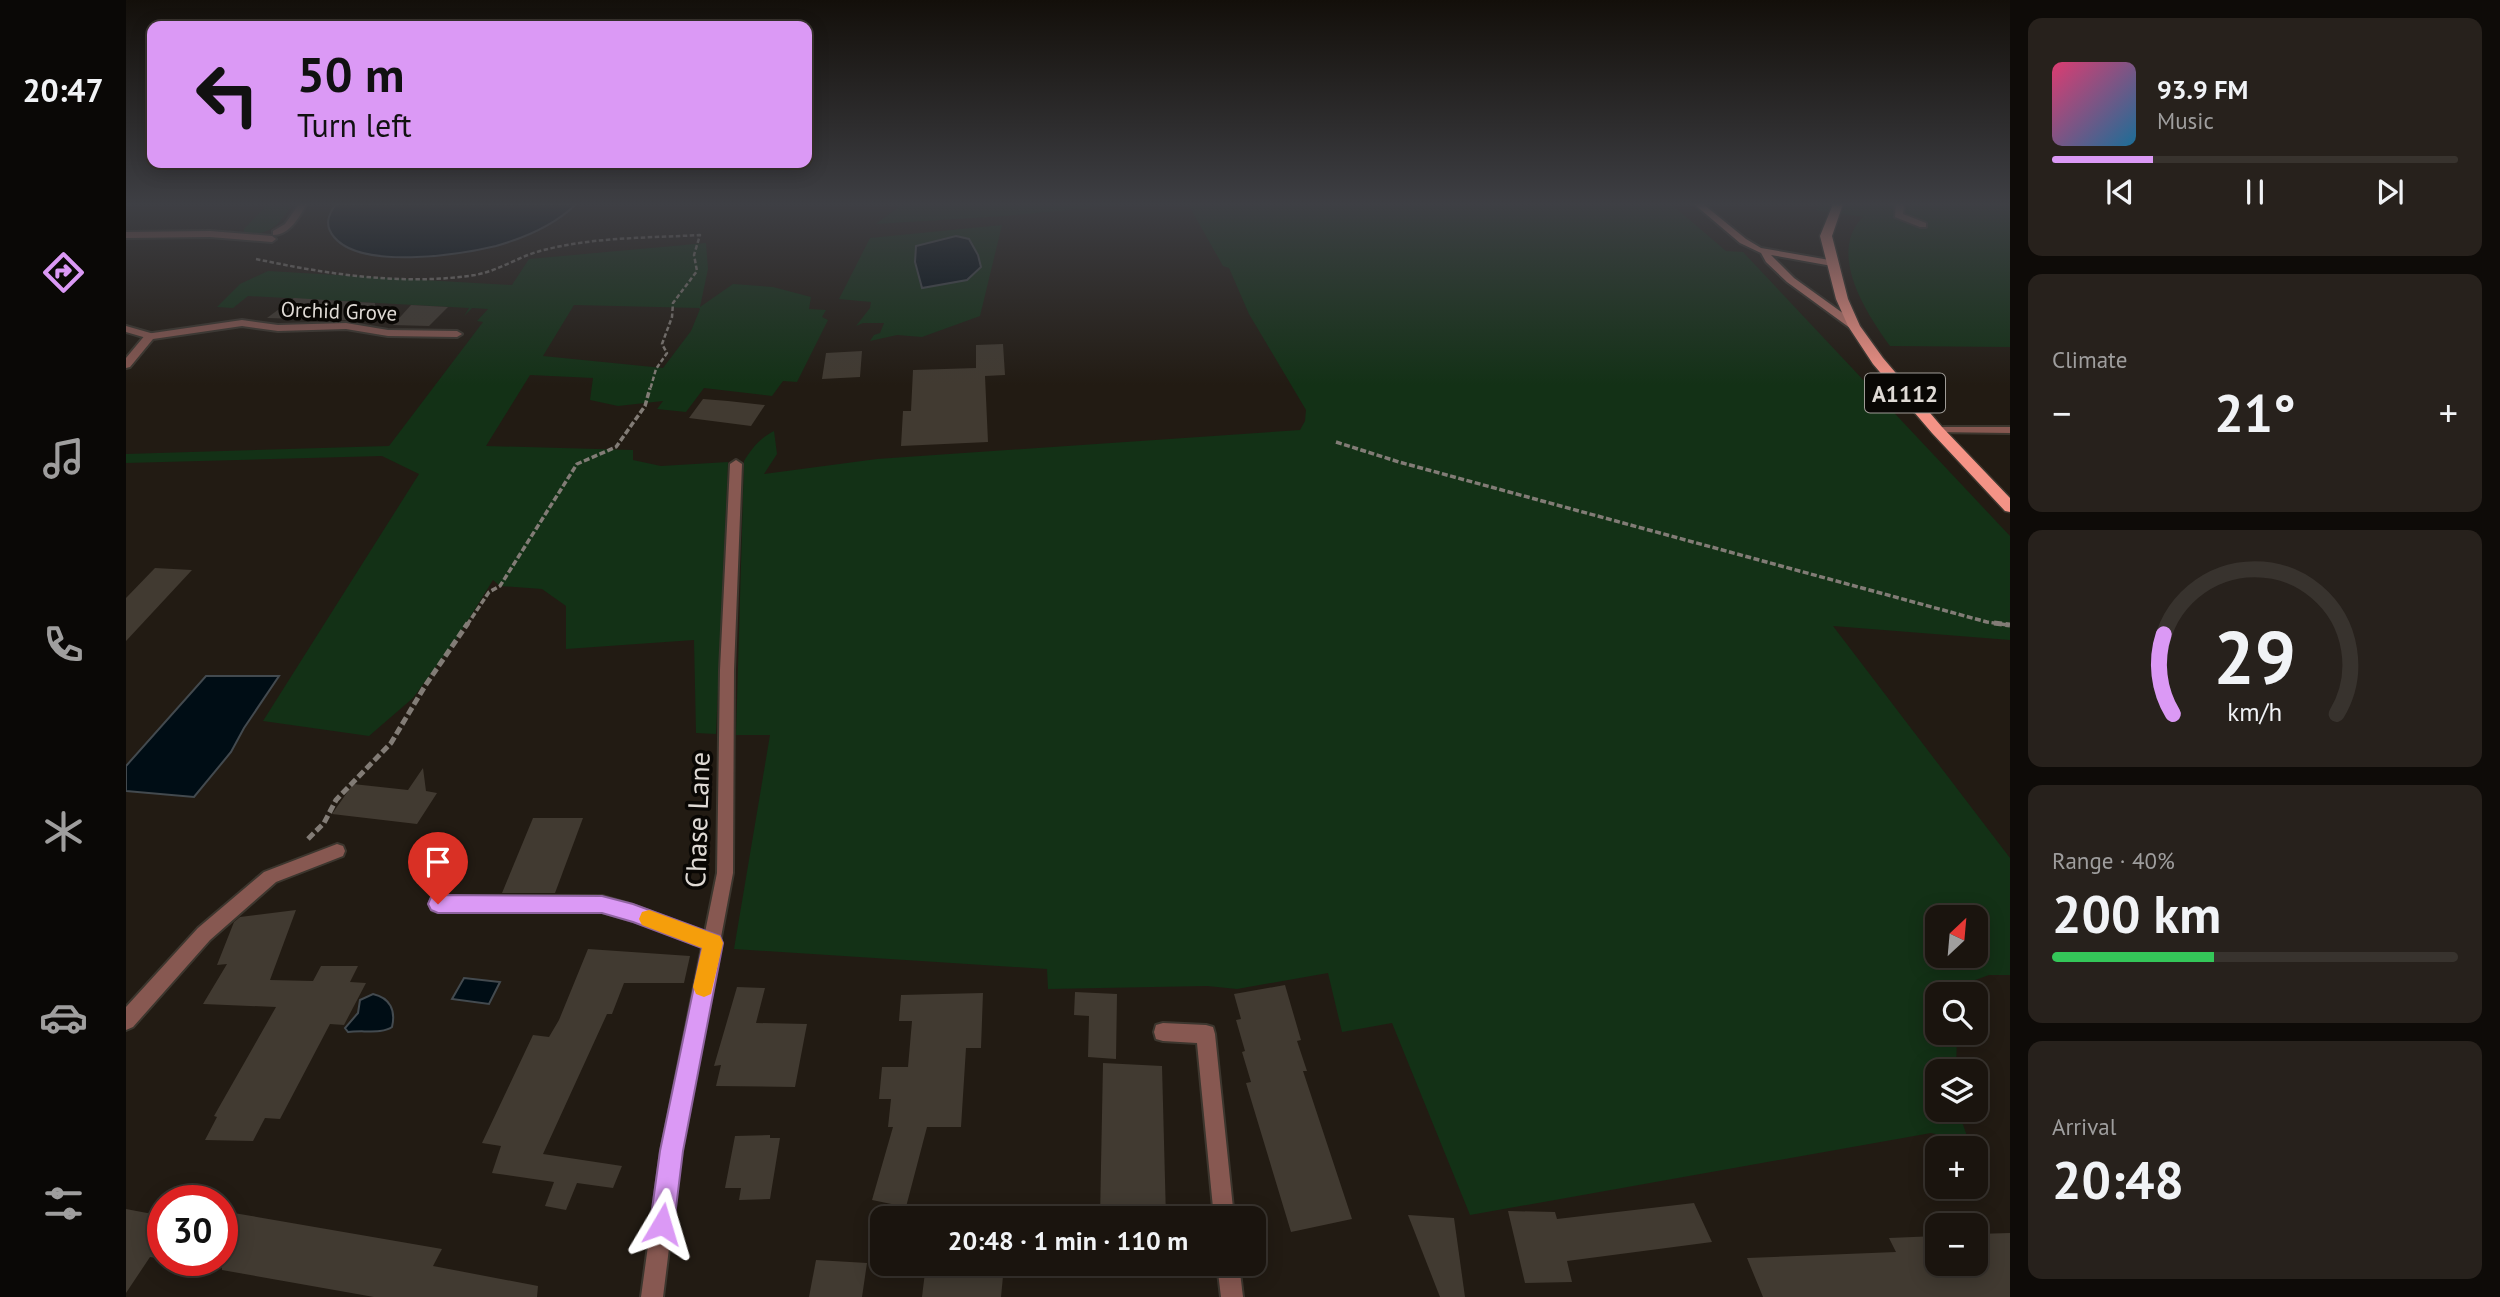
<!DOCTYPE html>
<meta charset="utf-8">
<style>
:root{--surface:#1a140e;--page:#27211c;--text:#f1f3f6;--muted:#9f9e9e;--line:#38332e;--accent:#db99f5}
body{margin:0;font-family:"PT Sans",sans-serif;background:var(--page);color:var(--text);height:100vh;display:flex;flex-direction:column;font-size:26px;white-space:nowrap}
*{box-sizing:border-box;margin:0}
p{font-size:23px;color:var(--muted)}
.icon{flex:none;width:38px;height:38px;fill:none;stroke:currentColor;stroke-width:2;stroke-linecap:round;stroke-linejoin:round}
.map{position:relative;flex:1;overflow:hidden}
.sheet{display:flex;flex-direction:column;gap:18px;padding:18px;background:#0e0b08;width:490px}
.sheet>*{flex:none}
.guide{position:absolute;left:21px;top:21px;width:665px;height:147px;border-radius:14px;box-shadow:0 4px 18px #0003,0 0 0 2px var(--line);background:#db99f5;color:#111;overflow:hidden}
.needle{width:46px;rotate:26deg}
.buttons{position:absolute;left:1799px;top:905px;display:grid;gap:14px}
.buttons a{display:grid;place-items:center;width:63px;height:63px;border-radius:14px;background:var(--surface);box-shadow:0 4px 18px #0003,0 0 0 2px var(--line);font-size:35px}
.speed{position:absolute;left:21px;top:1185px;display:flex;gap:14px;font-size:35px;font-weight:700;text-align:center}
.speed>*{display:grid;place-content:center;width:91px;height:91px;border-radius:50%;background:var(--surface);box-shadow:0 4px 18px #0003,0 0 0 2px var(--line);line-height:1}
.speed .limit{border:10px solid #d22;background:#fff;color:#111}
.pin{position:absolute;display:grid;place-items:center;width:60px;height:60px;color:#fff;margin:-72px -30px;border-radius:50% 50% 50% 0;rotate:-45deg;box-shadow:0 0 7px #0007}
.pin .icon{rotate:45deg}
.me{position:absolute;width:77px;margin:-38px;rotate:7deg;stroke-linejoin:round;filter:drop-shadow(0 0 5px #0008)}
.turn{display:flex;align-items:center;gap:24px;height:147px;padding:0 35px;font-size:32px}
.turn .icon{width:91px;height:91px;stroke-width:2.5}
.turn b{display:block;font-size:49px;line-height:60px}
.big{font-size:52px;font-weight:700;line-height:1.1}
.sheet .widget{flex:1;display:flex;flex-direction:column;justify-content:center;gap:10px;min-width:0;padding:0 24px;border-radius:14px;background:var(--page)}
.sheet .dial{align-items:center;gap:0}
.dial svg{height:182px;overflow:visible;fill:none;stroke:var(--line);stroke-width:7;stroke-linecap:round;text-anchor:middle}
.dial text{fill:var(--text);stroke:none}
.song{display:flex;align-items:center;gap:21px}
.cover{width:84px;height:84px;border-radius:10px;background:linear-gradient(135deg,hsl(340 70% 55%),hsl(200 70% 35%))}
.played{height:7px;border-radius:4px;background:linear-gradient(90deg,var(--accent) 25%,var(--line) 25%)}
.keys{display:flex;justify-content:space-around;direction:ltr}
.heat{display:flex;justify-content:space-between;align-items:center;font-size:38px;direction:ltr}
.charge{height:10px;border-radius:5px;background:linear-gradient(90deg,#34c759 40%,var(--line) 0)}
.trip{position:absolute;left:744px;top:1206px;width:396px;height:70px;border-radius:14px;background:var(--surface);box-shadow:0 4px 18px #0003,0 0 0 2px var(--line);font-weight:700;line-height:70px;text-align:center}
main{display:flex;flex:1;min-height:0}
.tabs{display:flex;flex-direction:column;width:126px;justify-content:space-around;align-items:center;background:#0a0806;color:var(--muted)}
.tabs .icon{width:49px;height:49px}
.tabs .on{color:var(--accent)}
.tabs b{font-size:32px;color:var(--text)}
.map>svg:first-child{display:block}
.green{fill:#133116;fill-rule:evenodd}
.water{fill:#000d15;stroke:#434a4f;stroke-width:2}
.building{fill:#413a31}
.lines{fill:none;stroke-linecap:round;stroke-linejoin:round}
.lane-casing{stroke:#3c362e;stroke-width:4}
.street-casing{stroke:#3c362e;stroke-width:4}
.secondary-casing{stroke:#3c362e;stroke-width:4}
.primary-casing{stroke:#3c362e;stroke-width:3}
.path-far2{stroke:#827c76;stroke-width:2.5;stroke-dasharray:4.5 2.5;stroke-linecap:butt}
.path-far1{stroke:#827c76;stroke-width:3.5;stroke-dasharray:6 2.5;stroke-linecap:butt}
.path{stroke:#827c76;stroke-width:5;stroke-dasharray:8 3.5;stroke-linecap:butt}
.lane{fill:#875851;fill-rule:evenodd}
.street{fill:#875851;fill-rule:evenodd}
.secondary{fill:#c47a6f;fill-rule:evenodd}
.primary{fill:#f49386;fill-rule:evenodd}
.route{fill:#db99f5;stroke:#8e639f;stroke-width:2}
.slow{fill:#f59e0b}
.labels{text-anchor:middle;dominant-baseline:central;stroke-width:7;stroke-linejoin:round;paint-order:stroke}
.far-street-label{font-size:21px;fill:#dfdad5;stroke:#090704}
.shield{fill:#090704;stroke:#9f9b96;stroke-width:2}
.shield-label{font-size:23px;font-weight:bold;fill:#dfdad5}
.near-street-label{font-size:28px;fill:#dfdad5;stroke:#090704}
</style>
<main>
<nav class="tabs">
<b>20:47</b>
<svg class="icon on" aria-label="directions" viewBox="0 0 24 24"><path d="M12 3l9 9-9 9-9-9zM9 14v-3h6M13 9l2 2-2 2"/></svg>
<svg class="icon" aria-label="music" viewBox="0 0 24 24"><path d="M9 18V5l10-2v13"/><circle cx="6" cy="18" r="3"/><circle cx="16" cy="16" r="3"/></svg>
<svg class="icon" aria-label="phone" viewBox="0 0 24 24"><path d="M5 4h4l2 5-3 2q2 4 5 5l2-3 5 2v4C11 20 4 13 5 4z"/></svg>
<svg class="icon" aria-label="climate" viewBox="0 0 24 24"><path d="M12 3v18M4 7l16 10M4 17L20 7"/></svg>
<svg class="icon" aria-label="car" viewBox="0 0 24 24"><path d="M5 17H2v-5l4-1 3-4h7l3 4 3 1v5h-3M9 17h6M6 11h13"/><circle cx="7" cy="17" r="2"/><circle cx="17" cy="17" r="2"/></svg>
<svg class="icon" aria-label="filters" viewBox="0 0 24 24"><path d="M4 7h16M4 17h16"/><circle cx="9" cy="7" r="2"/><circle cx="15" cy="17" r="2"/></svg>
</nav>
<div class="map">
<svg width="1884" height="1297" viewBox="0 0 1884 1297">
<rect width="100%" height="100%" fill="#221b13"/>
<g class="green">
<path d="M142 204H167C150 227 148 233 118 235V229Z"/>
<path d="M776 204H1003L879 216 750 224Z"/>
<path d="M1062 204H1545L1600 251 1617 252 1884 536V640L1707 626 1884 858V975H1863L1811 994V1032L1831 1034 1830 1071H1811V1110H1832L1843 1142 1805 1133 1344 1215 1266 1023 1216 1032 1202 973 1111 989 1081 986 922 989 921 969 608 949 644 735H610L618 461C626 448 634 438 648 431L651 454 638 474 751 459 1174 430 1179 421 1180 410 1123 314 1103 268 1097 266ZM1811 917H1850V956H1811Z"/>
<path d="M1694 204H1884V347L1764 346C1740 313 1701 253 1737 217L1689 210Z"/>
<path d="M876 225 854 316 796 337 771 335 744 341 748 335 754 333 758 323H737L730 326 744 308 745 302 713 299 744 238Z"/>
<path d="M580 243 582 269 574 307 607 284 647 287 685 297 683 309 700 310 696 317 702 320 671 382 657 381 646 396 578 388 560 412 531 409 537 401 492 406 464 400 467 378 404 375 360 446 507 450V460L535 466 602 462 590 734 570 733 568 640 440 649V606L416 589 374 586 367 580 331 638 287 698 243 736 137 721 293 474 256 456 0 463V454L263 446 357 322 351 321 362 309 346 308 338 316 343 308 122 296 107 308 91 307 114 284 142 271 386 285 403 259ZM448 305 573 308 574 309 565 331 537 368 417 356Z"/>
</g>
<g class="water">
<path d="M210 204H450C429 225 398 238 370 246 333 255 235 270 208 237 198 225 202 215 210 204Z"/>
<path d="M830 236 843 239 852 255 855 267 841 280 796 288 789 262 790 246Z"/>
<path d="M80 676H153L118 728 105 752 68 797 0 791V766Z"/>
<path d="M338 978 374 982 363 1004 326 999Z"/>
<path d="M247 994C264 998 270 1010 266 1027 257 1034 235 1030 222 1032L219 1028 232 1013 234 1000Z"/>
</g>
<g class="building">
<path d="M168 298 249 303 248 321 141 318Z"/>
<path d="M285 305 322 307 303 326 267 325Z"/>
<path d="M877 344 879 375 859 376 862 442 775 446 777 411H785L787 370 850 368V345Z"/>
<path d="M736 351 734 377 696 379 700 353Z"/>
<path d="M577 399 602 401 639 405 625 426 563 418Z"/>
<path d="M29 568 66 570 0 641V598Z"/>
<path d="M297 768 300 791 311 793 291 824 206 814 227 784 282 790Z"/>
<path d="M407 818H457L429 893H376Z"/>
<path d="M170 910 144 980 187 981 195 966H232L224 982 240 983 218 1025 204 1024 154 1119 139 1118 127 1141 79 1140 91 1117 88 1116 150 1007 77 1004 101 964 91 965 108 922 114 917Z"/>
<path d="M462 949 564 956 558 983H498L486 1014H481L417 1154 496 1166 487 1188 451 1183 440 1210 419 1206 428 1182 366 1173 375 1146 356 1143 407 1035 423 1037 433 1020Z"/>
<path d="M1159 985 1175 1040 1171 1041 1181 1071H1177L1226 1219 1165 1232 1120 1083 1125 1082 1116 1052 1119 1051 1110 1020 1115 1019 1108 994Z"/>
<path d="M611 987 639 988 630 1023 681 1024 669 1087 590 1086 595 1065 588 1066Z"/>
<path d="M949 992 991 994 990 1059 962 1057 963 1016 948 1015Z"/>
<path d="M857 993 855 1048H840L835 1127H801L780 1207 746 1200 767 1127H762L765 1099H753L756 1067H782L786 1021H773L775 995Z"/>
<path d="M977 1063 1036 1066 1040 1218H974Z"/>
<path d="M644 1135V1138H654L644 1199 613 1200 615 1188H599L609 1136Z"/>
<path d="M1568 1203 1586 1242 1441 1261 1446 1282 1399 1283 1382 1211 1429 1212 1431 1219Z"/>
<path d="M0 1209 37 1216V1259L24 1257 0 1293Z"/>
<path d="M96 1211 316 1249 307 1266 412 1286 411 1297H248L96 1270Z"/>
<path d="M1282 1215 1328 1218 1339 1297H1314Z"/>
<path d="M1884 1233V1297H1637L1621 1258 1770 1252 1763 1238 1811 1236V1264H1850V1234Z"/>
<path d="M690 1260 741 1263 736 1297H683Z"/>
<path d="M800 1264 878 1266 875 1297H796Z"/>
</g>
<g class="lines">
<defs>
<g id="lane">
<path d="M173 204H181C173 217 164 235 147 235V231L159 224Z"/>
<path d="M1770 204H1778L1777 214 1800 223V227H1794L1769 217Z"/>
<path d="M84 231 146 236 150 239 146 242 84 237 0 238V232Z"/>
<path d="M0 326 28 334 29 336 24 339 0 332Z"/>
<path d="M312 896H476L507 905 593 937 596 943 593 949 587 951 507 921 476 912H312L306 910 303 904 306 898Z"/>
</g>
<g id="street">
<path d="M116 320 152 325 220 323 262 330 331 331 336 334 331 337 262 336 220 329 152 331 116 326 27 339 4 367 0 368V358L20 334Z"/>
<path d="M1811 427H1884V433L1807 432 1805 430Z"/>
<path d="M610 460 616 464 608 670 607 873 555 1151 537 1297H515L535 1151 591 873 594 670 604 464Z"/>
<path d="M211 844 217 846 219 851 217 856 150 882 84 940 7 1027 0 1030V1007L72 928 138 872Z"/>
<path d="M1037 1023 1080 1025 1087 1027 1089 1034 1108 1218H1088L1071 1043 1037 1041 1030 1039 1028 1032 1030 1025Z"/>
<path d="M1091 1264H1113L1117 1297H1095Z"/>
</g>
<path id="secondary" d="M1568 204H1577L1620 239 1635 248 1709 261 1711 263 1706 266 1645 255 1668 278 1732 324V328H1724L1661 282 1640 262 1635 253 1614 243Z"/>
<path id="primary" d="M1707 204H1717L1706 236 1722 299 1734 326 1757 358 1816 427 1884 498V512L1879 511 1806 433 1747 364 1722 326 1710 299 1694 236Z"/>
</defs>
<use href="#lane" class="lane-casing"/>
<use href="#street" class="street-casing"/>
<use href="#secondary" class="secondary-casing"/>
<use href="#primary" class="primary-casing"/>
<path class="path-far2" d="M130 259C200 274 277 286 349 275 372 271 392 257 414 251 465 237 521 238 574 235L568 255 571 271 547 303 546 317 536 344 541 353 530 369 524 390"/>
<g class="path-far1">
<path d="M1210 442 1273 462 1861 622 1882 625"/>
<path d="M341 625 363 592 374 586 451 464 490 447 519 406 524 388"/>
</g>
<g class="path">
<path d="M1868 623 1884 625"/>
<path d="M182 839 198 823 210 800 265 743 299 686 342 623"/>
</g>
<use href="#lane" class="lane"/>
<use href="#street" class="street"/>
<use href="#secondary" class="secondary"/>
<use href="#primary" class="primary"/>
</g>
<linearGradient id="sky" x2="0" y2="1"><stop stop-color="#130f0a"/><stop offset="0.53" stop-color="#3e3f44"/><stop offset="1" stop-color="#3e3f44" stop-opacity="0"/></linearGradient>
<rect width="1884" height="385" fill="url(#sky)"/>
<path class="route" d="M312 895 476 896 507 904 594 936 597 943 557 1151 548 1224 544 1232 536 1236 527 1232 524 1224 534 1151 576 948 507 922 476 913H312L305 910 302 904 305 897Z"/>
<path class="slow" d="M523 910 594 936 597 943 585 994 578 997 570 994 567 987 576 948 516 925 513 919 516 912Z"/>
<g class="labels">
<g class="far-street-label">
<text transform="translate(213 311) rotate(2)">Orchid Grove</text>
</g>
<rect class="shield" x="1739" y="373.5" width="80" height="39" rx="5"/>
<g class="shield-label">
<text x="1779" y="393">A1112</text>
</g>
<g class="near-street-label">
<text transform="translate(571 820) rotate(-88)">Chase Lane</text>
</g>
</g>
</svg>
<div class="buttons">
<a><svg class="needle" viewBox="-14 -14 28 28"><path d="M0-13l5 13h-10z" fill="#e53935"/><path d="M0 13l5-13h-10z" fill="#9f9e9e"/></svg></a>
<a><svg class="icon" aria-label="search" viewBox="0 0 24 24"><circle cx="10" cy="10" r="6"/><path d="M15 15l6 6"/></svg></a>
<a><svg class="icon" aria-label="layers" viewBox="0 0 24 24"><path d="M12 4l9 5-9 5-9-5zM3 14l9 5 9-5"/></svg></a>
<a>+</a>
<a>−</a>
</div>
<div class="speed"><div class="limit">30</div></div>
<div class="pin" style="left:312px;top:904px;background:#d93025"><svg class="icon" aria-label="arrive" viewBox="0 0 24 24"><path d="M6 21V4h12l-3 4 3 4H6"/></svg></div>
<svg class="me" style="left:536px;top:1224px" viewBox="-20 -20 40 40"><path d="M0-17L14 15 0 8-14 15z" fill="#db99f5" stroke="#fff" stroke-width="4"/></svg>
<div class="trip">20:48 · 1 min · 110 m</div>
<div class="guide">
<div class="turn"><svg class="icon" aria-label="left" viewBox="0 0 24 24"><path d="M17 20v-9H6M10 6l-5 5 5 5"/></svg><div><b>50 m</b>Turn left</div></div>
</div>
</div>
<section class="sheet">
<div class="widget">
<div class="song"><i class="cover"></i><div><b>93.9 FM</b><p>Music</p></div></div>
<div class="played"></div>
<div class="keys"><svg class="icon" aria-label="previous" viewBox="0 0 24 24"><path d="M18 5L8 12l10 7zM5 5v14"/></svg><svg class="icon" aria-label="pause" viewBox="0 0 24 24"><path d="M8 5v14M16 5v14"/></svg><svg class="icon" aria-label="next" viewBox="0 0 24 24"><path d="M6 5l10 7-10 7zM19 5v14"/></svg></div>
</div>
<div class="widget"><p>Climate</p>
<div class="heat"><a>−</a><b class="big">21°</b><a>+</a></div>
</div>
<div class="widget dial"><svg viewBox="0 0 100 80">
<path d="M14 69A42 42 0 1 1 86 69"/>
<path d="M14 69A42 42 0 0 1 10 34" stroke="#db99f5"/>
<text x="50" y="56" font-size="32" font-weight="700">29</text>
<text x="50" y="72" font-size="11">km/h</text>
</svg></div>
<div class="widget"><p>Range · 40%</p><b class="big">200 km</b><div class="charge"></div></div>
<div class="widget"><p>Arrival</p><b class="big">20:48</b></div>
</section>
</main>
